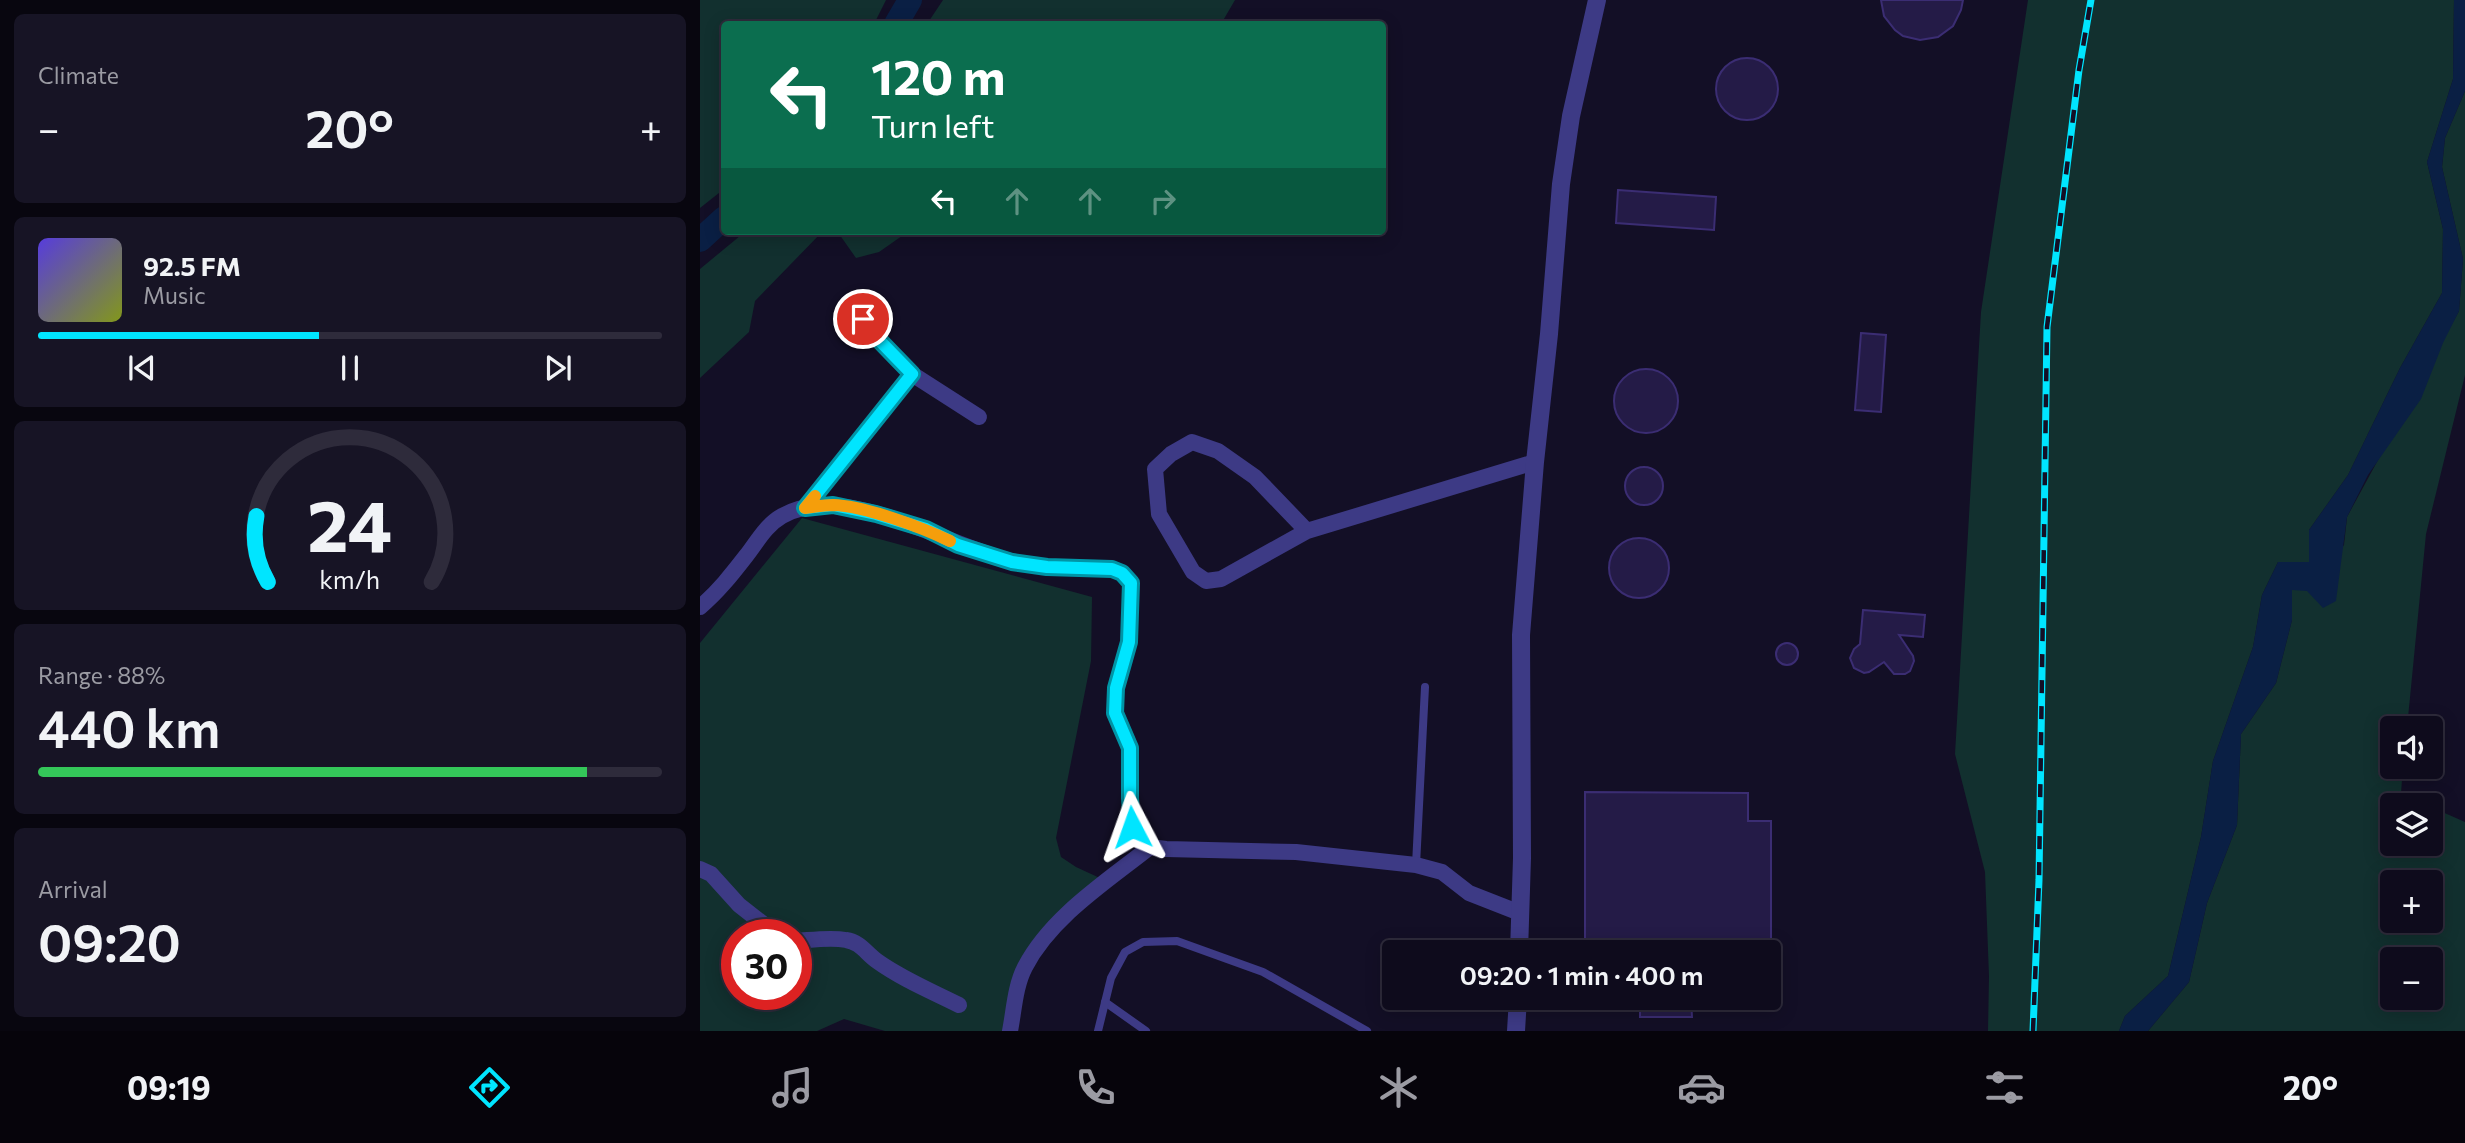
<!DOCTYPE html>
<meta charset="utf-8">
<style>
:root{--surface:#0e0b1c;--page:#171425;--text:#f1f3f6;--muted:#9b9ba3;--line:#2e2b3b;--accent:#00e5ff}
body{margin:0;font-family:Commissioner,sans-serif;background:var(--page);color:var(--text);height:100vh;display:flex;flex-direction:column;font-size:26px;white-space:nowrap}
*{box-sizing:border-box;margin:0}
p{font-size:23px;color:var(--muted)}
.icon{flex:none;width:38px;height:38px;fill:none;stroke:currentColor;stroke-width:2;stroke-linecap:round;stroke-linejoin:round}
.map{position:relative;flex:1;overflow:hidden}
.sheet{display:flex;flex-direction:column;gap:14px;padding:14px;background:#08060f;width:700px}
.sheet>*{flex:none}
.top-card{position:absolute;left:21px;top:21px;width:665px;height:214px;border-radius:7px;box-shadow:0 4px 18px #0003,0 0 0 2px var(--line);background:#0b6e4f;color:#fff;overflow:hidden}
.fabs{position:absolute;left:1680px;top:716px;display:grid;gap:14px}
.fabs a{display:grid;place-items:center;width:63px;height:63px;border-radius:7px;background:var(--surface);box-shadow:0 4px 18px #0003,0 0 0 2px var(--line);font-size:35px}
.speed{position:absolute;left:21px;top:919px;display:flex;gap:14px;font-size:35px;font-weight:700;text-align:center}
.speed>*{display:grid;place-content:center;width:91px;height:91px;border-radius:50%;background:var(--surface);box-shadow:0 4px 18px #0003,0 0 0 2px var(--line);line-height:1}
.speed .limit{border:10px solid #d22;background:#fff;color:#111}
.pin{position:absolute;display:grid;place-items:center;width:60px;height:60px;color:#fff;margin:-30px;border:4px solid #fff;border-radius:50%;box-shadow:0 2px 7px #0007}
.me{position:absolute;width:77px;margin:-38px;rotate:356deg;stroke-linejoin:round;filter:drop-shadow(0 0 5px #0008)}
.turn{display:flex;align-items:center;gap:24px;height:147px;padding:0 35px;font-size:32px}
.turn .icon{width:91px;height:91px;stroke-width:2.5}
.turn b{display:block;font-size:49px;line-height:60px}
.lanes{display:flex;align-items:center;height:66px;padding:0 35px;background:#0003;justify-content:center;gap:35px;direction:ltr}
.lanes .off{opacity:.35}
.big{font-size:52px;font-weight:600;line-height:1.1}
.sheet .card{flex:1;display:flex;flex-direction:column;justify-content:center;gap:10px;min-width:0;padding:0 24px;border-radius:10px;background:var(--page)}
.sheet .dial{align-items:center;gap:0}
.dial svg{height:182px;overflow:visible;fill:none;stroke:var(--line);stroke-width:7;stroke-linecap:round;text-anchor:middle}
.dial text{fill:var(--text);stroke:none}
.song{display:flex;align-items:center;gap:21px}
.cover{width:84px;height:84px;border-radius:10px;background:linear-gradient(135deg,hsl(250 70% 55%),hsl(70 70% 35%))}
.played{height:7px;border-radius:4px;background:linear-gradient(90deg,var(--accent) 45%,var(--line) 45%)}
.keys{display:flex;justify-content:space-around;direction:ltr}
.heat{display:flex;justify-content:space-between;align-items:center;font-size:38px;direction:ltr}
.charge{height:10px;border-radius:5px;background:linear-gradient(90deg,#34c759 88%,var(--line) 0)}
.trip{position:absolute;left:682px;top:940px;width:399px;height:70px;border-radius:7px;background:var(--surface);box-shadow:0 4px 18px #0003,0 0 0 2px var(--line);font-weight:600;line-height:70px;text-align:center}
.tab-bar{display:flex;height:112px;justify-content:space-around;align-items:center;background:#06040b;color:var(--muted)}
.tab-bar .icon{width:49px;height:49px}
.tab-bar .on{color:var(--accent)}
.tab-bar b{font-size:32px;color:var(--text)}
main{display:flex;flex:1;min-height:0}
.map>svg:first-child{display:block}
.green{fill:#12302f;fill-rule:evenodd}
.water{fill:#0a1f44}
.lines{fill:none;stroke-linecap:round;stroke-linejoin:round}
.river{stroke:#0a1f44;stroke-width:24}
.building{fill:#241b47;stroke:#3b2d73;stroke-width:2}
.service{stroke:#3d3a85;stroke-width:8}
.minor{stroke:#3d3a85;stroke-width:16}
.tertiary{stroke:#3d3a85;stroke-width:18}
.rail-casing{stroke:#00e5ff;stroke-width:7}
.rail{stroke:#130f26;stroke-width:4.5;stroke-dasharray:13;stroke-linecap:butt}
.route-casing{stroke:#0095a6;stroke-width:18}
.route{stroke:#00e5ff;stroke-width:12}
.slow{stroke:#f59e0b;stroke-width:12}
</style>
<main>
<section class="sheet">
<div class="card"><p>Climate</p>
<div class="heat"><a>−</a><b class="big">20°</b><a>+</a></div>
</div>
<div class="card">
<div class="song"><i class="cover"></i><div><b>92.5 FM</b><p>Music</p></div></div>
<div class="played"></div>
<div class="keys"><svg class="icon" aria-label="previous" viewBox="0 0 24 24"><path d="M18 5L8 12l10 7zM5 5v14"/></svg><svg class="icon" aria-label="pause" viewBox="0 0 24 24"><path d="M8 5v14M16 5v14"/></svg><svg class="icon" aria-label="next" viewBox="0 0 24 24"><path d="M6 5l10 7-10 7zM19 5v14"/></svg></div>
</div>
<div class="card dial"><svg viewBox="0 0 100 80">
<path d="M14 69A42 42 0 1 1 86 69"/>
<path d="M14 69A42 42 0 0 1 9 40" stroke="#00e5ff"/>
<text x="50" y="56" font-size="32" font-weight="700">24</text>
<text x="50" y="72" font-size="11">km/h</text>
</svg></div>
<div class="card"><p>Range · 88%</p><b class="big">440 km</b><div class="charge"></div></div>
<div class="card"><p>Arrival</p><b class="big">09:20</b></div>
</section>
<div class="map">
<svg width="1765" height="1031" viewBox="0 0 1765 1031">
<rect width="100%" height="100%" fill="#130f26"/>
<g class="green">
<path d="M0 0H186L174 24H24V189L0 208Z"/>
<path d="M243 0H535L521 24H227Z"/>
<path d="M1328 0H1754L1753 79 1727 162 1743 229 1742 293 1700 368 1648 475 1609 530V562H1578L1562 595 1553 647 1513 761 1501 837 1468 976 1425 1016 1419 1031H1288L1289 976 1285 872 1255 754 1281 312Z"/>
<path d="M1765 91V375L1726 534 1707 728H1692V766L1703 767 1701 793 1727 805H1692V844H1731V807L1765 822V1031H1448L1489 982 1507 903 1537 825 1541 734 1576 683 1592 620V590H1607L1644 545 1647 517 1759 311 1763 259 1742 167 1745 138ZM1692 882H1731V920H1692ZM1692 959H1731V998H1692Z"/>
<path d="M46 231H123L55 301 49 332 0 378V269Z"/>
<path d="M137 231H209L179 252 156 258Z"/>
<path d="M102 518 392 597 391 661 356 838 361 857 376 867 402 879 317 967 303 1031H185L144 1019 117 1031H0V643ZM37 934H96V994H37Z"/>
</g>
<path class="water" d="M1754 0H1765V91L1745 138 1742 167 1763 259 1759 311 1743 343 1721 399 1668 475 1647 517 1636 601 1623 608 1607 591 1592 590V620L1576 683 1541 734 1537 825 1507 903 1489 982 1448 1031H1419L1425 1016 1468 976 1501 837 1513 761 1553 647 1562 595 1578 562H1609V530L1648 475 1700 368 1742 293 1743 229 1727 162 1753 79Z"/>
<g class="lines">
<g class="river">
<path d="M196 24 210 0"/>
<path d="M0 240 24 218"/>
</g>
</g>
<g class="building">
<path d="M1181 0H1263L1261 10 1253 26 1238 37 1220 40 1203 36 1195 30 1184 16Z"/>
<circle cx="1047" cy="89" r="31"/>
<path d="M918 190 1016 197 1014 230 916 223Z"/>
<path d="M1161 333 1186 335 1181 412 1155 410Z"/>
<circle cx="946" cy="401" r="32"/>
<circle cx="944" cy="486" r="19"/>
<circle cx="939" cy="568" r="30"/>
<path d="M1163 610 1225 615 1223 637 1199 635 1213 656 1214 661 1210 671 1205 674H1194L1184 662 1169 672 1164 673 1154 668 1150 658 1154 649 1160 644Z"/>
<circle cx="1087" cy="654" r="11"/>
<path d="M885 792 1048 793V821H1071V947H1049V952H885Z"/>
<path d="M940 998H991L992 1017H940Z"/>
</g>
<g class="lines">
<g class="service">
<path d="M716 865 725 687"/>
<path d="M405 1002 446 1031"/>
<path d="M398 1031 411 978 425 952 443 942 477 941 563 972 667 1031"/>
</g>
<g class="minor">
<path d="M212 374 279 417"/>
<path d="M105 508 212 374 180 341 149 302"/>
<path d="M607 531 555 477 518 451 492 442 471 454 455 469 459 514 493 572 506 581 521 579 607 531 835 462"/>
<path d="M0 607C18 592 32 574 46 556 57 542 66 525 82 516 145 481 248 546 311 561 344 569 379 568 413 569L422 573 431 583 429 642 416 689 415 713 430 748V798L432 827 437 839 450 847 466 849 596 852 716 865 742 872 769 893 820 913"/>
<path d="M0 869 11 874 39 905 76 934"/>
<path d="M96 941C112 940 130 937 146 940 160 942 166 953 177 961 202 979 231 991 259 1005"/>
<path d="M310 1031C314 1011 315 986 325 967 351 917 406 882 450 847"/>
</g>
<g class="tertiary">
<path d="M819 952 822 858 821 635 835 462 849 334 861 184 871 116 897 0"/>
<path d="M816 1031 818 998"/>
</g>
<defs>
<path id="rail" d="M1333 1031 1339 880 1347 327 1379 70 1391 0"/>
</defs>
<use href="#rail" class="rail-casing"/>
<use href="#rail" class="rail"/>
</g>
<g class="lines">
<defs>
<path id="route" d="M163 319 180 341 212 374 105 508 133 505 176 514 226 529 258 545 312 562 347 567 412 569 422 573 431 583 429 642 416 688 415 713 430 748V798L432 827"/>
</defs>
<use href="#route" class="route-casing"/>
<use href="#route" class="route"/>
<path class="slow" d="M115 496 105 508C114 507 124 505 133 505 165 506 221 527 250 541"/>
</g>
</svg>
<div class="fabs">
<a><svg class="icon" aria-label="sound" viewBox="0 0 24 24"><path d="M4 9h4l5-4v14l-5-4H4zM17 9q2 3 0 6"/></svg></a>
<a><svg class="icon" aria-label="layers" viewBox="0 0 24 24"><path d="M12 4l9 5-9 5-9-5zM3 14l9 5 9-5"/></svg></a>
<a>+</a>
<a>−</a>
</div>
<div class="speed"><div class="limit">30</div></div>
<div class="pin" style="left:163px;top:319px;background:#d93025"><svg class="icon" aria-label="arrive" viewBox="0 0 24 24"><path d="M6 21V4h12l-3 4 3 4H6"/></svg></div>
<svg class="me" style="left:432px;top:827px" viewBox="-20 -20 40 40"><path d="M0-17L14 15 0 8-14 15z" fill="#00e5ff" stroke="#fff" stroke-width="4"/></svg>
<div class="trip">09:20 · 1 min · 400 m</div>
<div class="top-card">
<div class="turn"><svg class="icon" aria-label="left" viewBox="0 0 24 24"><path d="M17 20v-9H6M10 6l-5 5 5 5"/></svg><div><b>120 m</b>Turn left</div></div>
<div class="lanes"><svg class="icon" aria-label="left" viewBox="0 0 24 24"><path d="M17 20v-9H6M10 6l-5 5 5 5"/></svg><svg class="icon off" aria-label="ahead" viewBox="0 0 24 24"><path d="M12 20V5M6 11l6-6 6 6"/></svg><svg class="icon off" aria-label="ahead" viewBox="0 0 24 24"><path d="M12 20V5M6 11l6-6 6 6"/></svg><svg class="icon off" aria-label="right" viewBox="0 0 24 24"><path d="M7 20v-9h11M14 6l5 5-5 5"/></svg></div>
</div>
</div>
</main>
<nav class="tab-bar">
<b>09:19</b>
<svg class="icon on" aria-label="directions" viewBox="0 0 24 24"><path d="M12 3l9 9-9 9-9-9zM9 14v-3h6M13 9l2 2-2 2"/></svg>
<svg class="icon" aria-label="music" viewBox="0 0 24 24"><path d="M9 18V5l10-2v13"/><circle cx="6" cy="18" r="3"/><circle cx="16" cy="16" r="3"/></svg>
<svg class="icon" aria-label="phone" viewBox="0 0 24 24"><path d="M5 4h4l2 5-3 2q2 4 5 5l2-3 5 2v4C11 20 4 13 5 4z"/></svg>
<svg class="icon" aria-label="climate" viewBox="0 0 24 24"><path d="M12 3v18M4 7l16 10M4 17L20 7"/></svg>
<svg class="icon" aria-label="car" viewBox="0 0 24 24"><path d="M5 17H2v-5l4-1 3-4h7l3 4 3 1v5h-3M9 17h6M6 11h13"/><circle cx="7" cy="17" r="2"/><circle cx="17" cy="17" r="2"/></svg>
<svg class="icon" aria-label="filters" viewBox="0 0 24 24"><path d="M4 7h16M4 17h16"/><circle cx="9" cy="7" r="2"/><circle cx="15" cy="17" r="2"/></svg>
<b>20°</b>
</nav>
